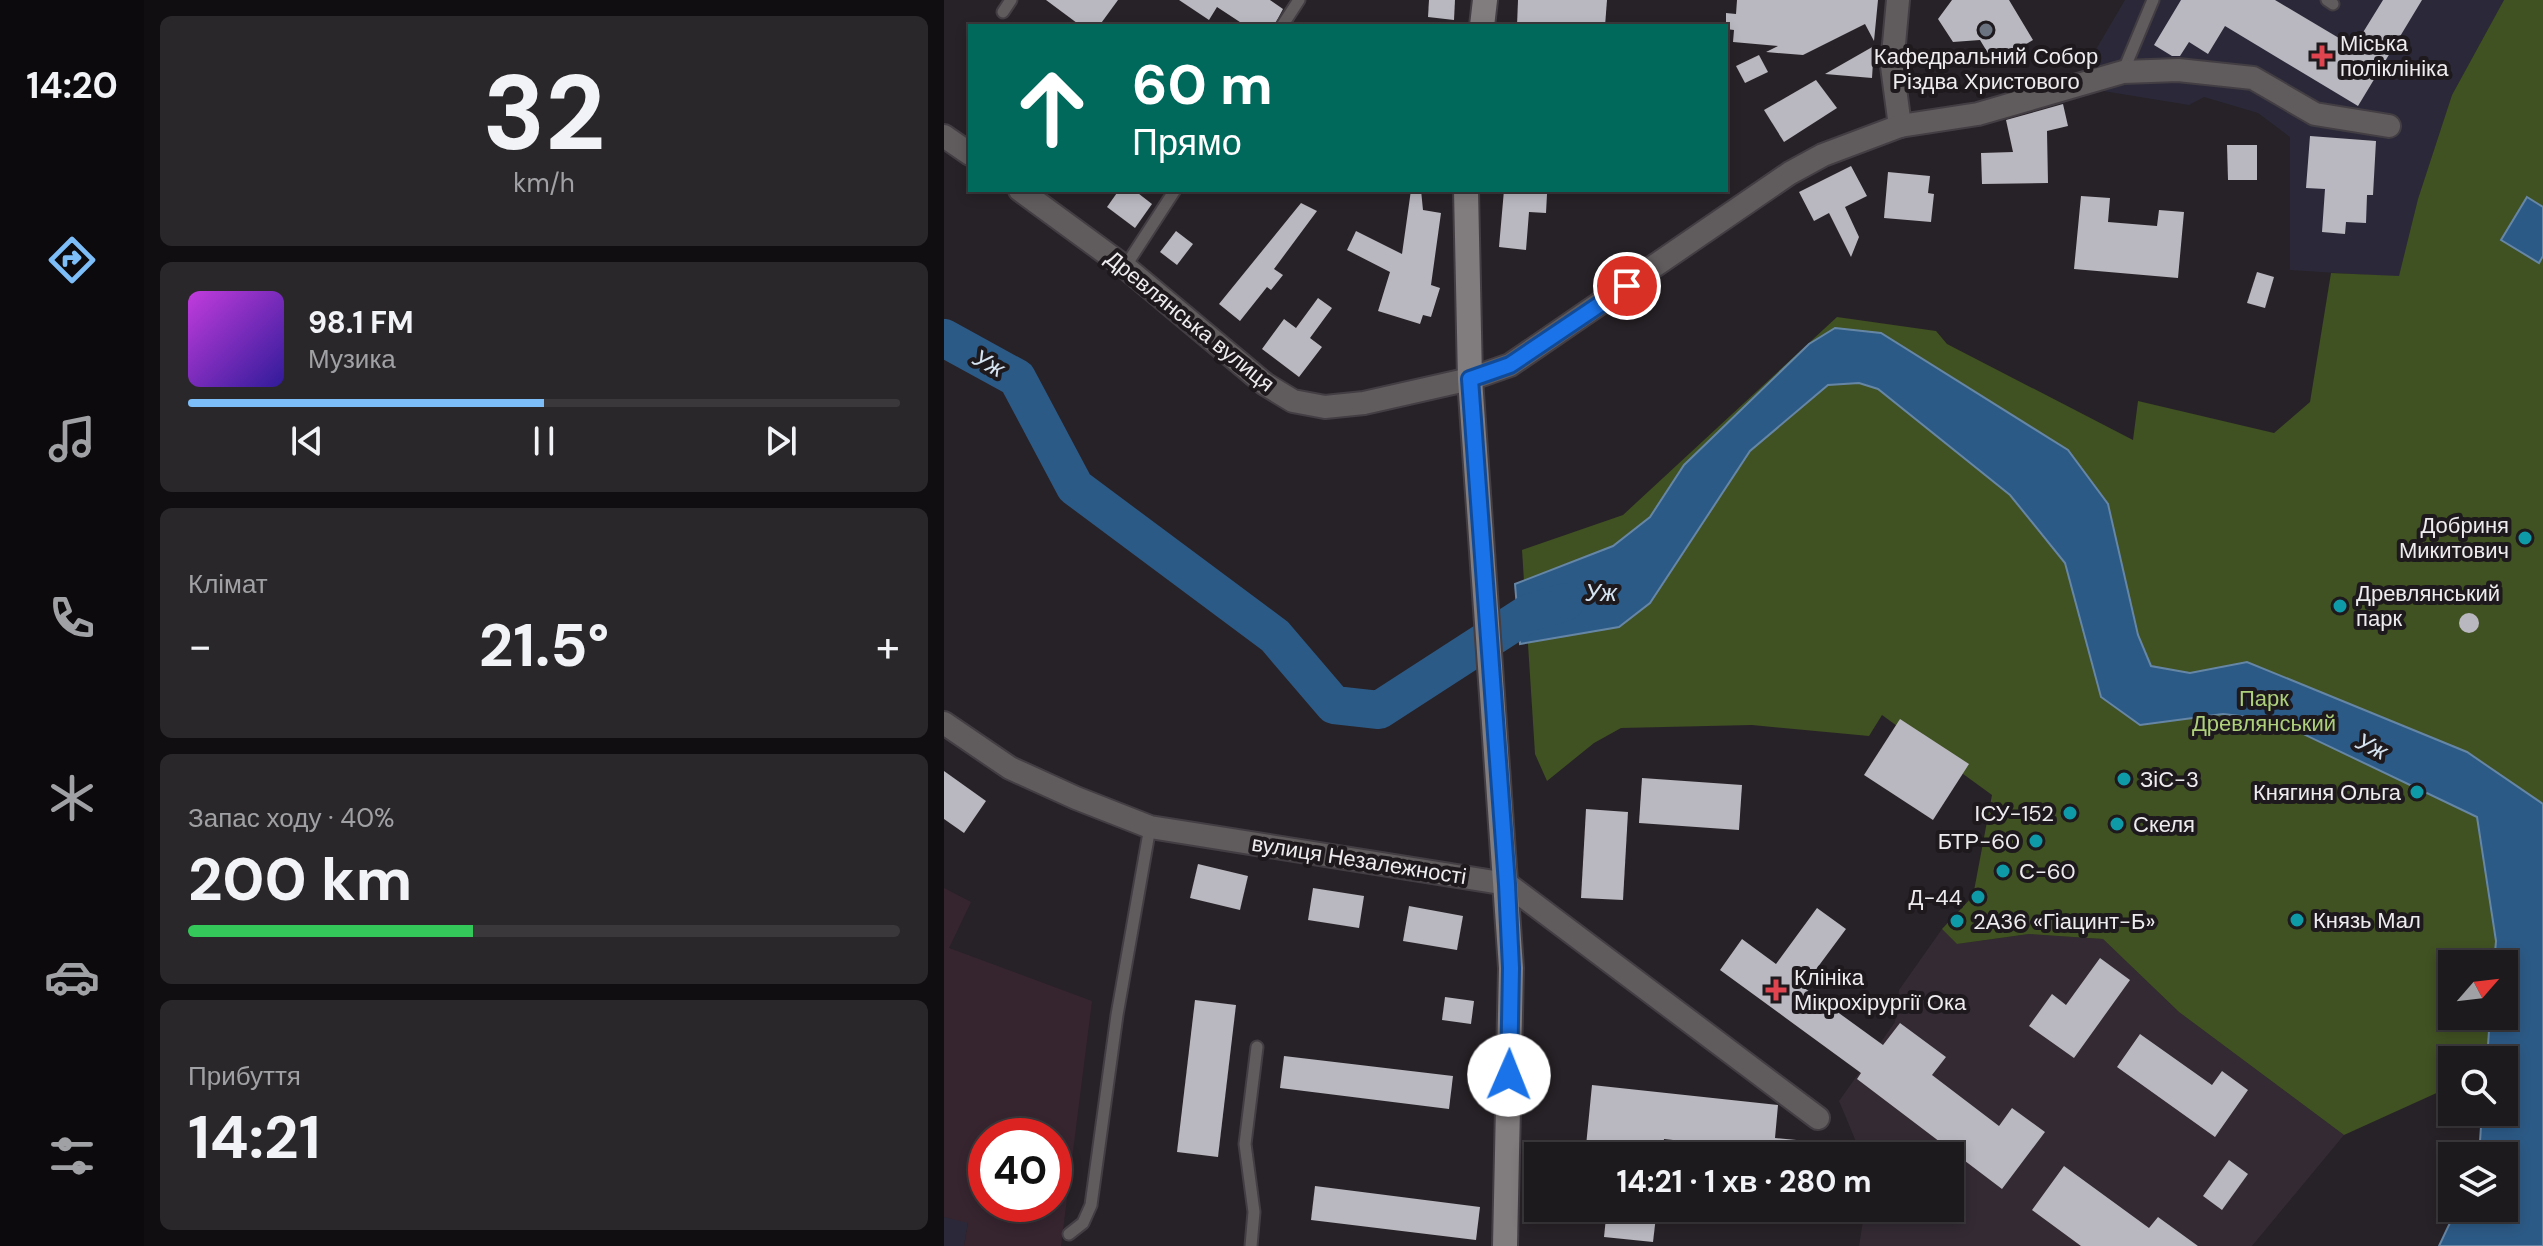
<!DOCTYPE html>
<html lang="uk">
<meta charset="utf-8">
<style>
:root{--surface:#1d1a1d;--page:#2a272a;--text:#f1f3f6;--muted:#a0a1a4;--line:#3b383b;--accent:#7dbef9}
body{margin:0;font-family:"DM Sans",sans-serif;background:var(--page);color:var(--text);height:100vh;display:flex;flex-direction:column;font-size:30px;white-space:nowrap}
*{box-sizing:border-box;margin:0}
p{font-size:26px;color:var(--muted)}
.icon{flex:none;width:44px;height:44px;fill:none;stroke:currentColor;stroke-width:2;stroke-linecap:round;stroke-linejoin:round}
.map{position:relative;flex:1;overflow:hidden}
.side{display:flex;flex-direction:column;gap:16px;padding:16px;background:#100e10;width:800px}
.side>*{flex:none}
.banner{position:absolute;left:24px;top:24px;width:760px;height:168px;border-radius:0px;box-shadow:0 4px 12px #0003,0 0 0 2px var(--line);background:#00695c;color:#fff;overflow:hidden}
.needle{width:52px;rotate:62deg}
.fabs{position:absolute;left:1494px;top:950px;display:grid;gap:16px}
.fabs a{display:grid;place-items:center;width:80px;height:80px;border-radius:0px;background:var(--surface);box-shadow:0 4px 12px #0003,0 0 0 2px var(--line);font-size:40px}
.speed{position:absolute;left:24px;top:1118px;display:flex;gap:16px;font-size:40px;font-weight:700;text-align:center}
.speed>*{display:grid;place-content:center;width:104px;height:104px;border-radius:50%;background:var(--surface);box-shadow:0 4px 12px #0003,0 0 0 2px var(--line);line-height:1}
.speed .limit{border:12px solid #d22;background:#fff;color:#111}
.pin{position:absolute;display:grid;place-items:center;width:68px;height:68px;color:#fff;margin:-34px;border:4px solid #fff;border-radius:50%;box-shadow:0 2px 8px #0007}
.me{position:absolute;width:88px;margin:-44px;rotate:1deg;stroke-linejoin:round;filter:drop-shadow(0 0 6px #0008)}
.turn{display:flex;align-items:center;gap:28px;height:168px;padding:0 32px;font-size:36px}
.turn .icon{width:104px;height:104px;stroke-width:2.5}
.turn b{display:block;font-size:56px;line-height:68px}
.big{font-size:60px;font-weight:700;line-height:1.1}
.side .tile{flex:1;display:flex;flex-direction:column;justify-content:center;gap:12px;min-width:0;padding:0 28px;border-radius:12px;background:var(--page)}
.side .dial{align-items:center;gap:0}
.dial b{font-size:104px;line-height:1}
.song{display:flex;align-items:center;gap:24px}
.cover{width:96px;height:96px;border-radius:12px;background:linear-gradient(135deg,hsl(290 70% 55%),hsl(250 70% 35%))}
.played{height:8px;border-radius:4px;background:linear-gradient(90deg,var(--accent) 50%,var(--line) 50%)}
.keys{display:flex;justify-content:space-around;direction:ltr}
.heat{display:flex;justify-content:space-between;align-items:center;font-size:44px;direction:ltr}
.charge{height:12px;border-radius:6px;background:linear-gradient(90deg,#34c759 40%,var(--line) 0)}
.trip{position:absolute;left:580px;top:1142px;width:440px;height:80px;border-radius:0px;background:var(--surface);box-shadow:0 4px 12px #0003,0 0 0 2px var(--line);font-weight:700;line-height:80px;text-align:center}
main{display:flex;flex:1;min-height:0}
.menu{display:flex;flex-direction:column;width:144px;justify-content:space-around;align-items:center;background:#0c0a0c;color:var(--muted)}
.menu .icon{width:56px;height:56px}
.menu .on{color:var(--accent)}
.menu b{font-size:36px;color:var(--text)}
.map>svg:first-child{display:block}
.commercial{fill:#2b2939}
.industrial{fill:#36252f;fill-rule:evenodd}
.built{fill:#332a33}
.green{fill:#405122;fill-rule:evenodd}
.water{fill:#2c5a86;stroke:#6686a6;stroke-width:2}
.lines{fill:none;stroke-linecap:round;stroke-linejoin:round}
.river{stroke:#2c5a86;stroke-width:38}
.building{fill:#b9b7bf}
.lane-casing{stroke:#433e43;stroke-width:15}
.street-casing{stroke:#433e43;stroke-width:26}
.secondary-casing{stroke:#433e43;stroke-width:28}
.lane{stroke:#605c5d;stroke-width:11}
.street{stroke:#605c5d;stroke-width:22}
.secondary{stroke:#817c7d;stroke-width:24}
.route-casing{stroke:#114b97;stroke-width:20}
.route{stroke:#1a73e8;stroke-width:14}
.worship-dot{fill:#6b7280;stroke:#1d191d;stroke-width:3}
.health-dot{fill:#e0444e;stroke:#1d191d;stroke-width:3}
.culture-dot{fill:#0f9aa8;stroke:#1d191d;stroke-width:3}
.labels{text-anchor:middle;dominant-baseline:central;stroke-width:8;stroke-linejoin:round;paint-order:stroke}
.poi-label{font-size:22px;fill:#efecef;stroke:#1d191d;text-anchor:start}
.street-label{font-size:22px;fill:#efecef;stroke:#1d191d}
.park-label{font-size:22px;fill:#aed07a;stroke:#1d191d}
.water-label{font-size:24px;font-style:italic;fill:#d6e3f1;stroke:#1d191d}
</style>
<main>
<nav class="menu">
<b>14:20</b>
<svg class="icon on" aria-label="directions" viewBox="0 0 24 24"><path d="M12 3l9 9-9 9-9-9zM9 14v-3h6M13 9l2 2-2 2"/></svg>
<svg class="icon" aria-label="music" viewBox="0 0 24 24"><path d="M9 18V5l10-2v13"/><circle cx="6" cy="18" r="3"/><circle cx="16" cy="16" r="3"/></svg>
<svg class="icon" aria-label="phone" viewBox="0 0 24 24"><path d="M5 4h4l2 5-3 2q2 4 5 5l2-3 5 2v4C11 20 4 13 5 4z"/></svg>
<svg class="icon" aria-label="climate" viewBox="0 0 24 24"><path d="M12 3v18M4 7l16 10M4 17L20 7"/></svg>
<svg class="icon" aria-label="car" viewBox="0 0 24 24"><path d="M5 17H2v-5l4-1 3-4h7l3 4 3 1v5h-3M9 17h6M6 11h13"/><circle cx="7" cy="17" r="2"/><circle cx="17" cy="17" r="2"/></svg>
<svg class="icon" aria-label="filters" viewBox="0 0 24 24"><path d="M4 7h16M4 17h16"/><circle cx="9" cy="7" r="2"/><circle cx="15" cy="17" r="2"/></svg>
</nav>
<section class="side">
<div class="tile dial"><b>32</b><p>km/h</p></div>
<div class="tile">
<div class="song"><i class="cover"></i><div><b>98.1 FM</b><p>Музика</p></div></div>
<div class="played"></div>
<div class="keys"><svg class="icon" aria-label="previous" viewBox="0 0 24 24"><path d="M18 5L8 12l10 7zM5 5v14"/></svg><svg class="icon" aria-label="pause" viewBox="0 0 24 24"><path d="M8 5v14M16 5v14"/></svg><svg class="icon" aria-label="next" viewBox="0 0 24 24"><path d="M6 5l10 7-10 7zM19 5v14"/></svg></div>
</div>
<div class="tile"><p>Клімат</p>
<div class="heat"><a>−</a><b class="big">21.5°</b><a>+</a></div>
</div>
<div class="tile"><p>Запас ходу · 40%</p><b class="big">200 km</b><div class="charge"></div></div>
<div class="tile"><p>Прибуття</p><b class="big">14:21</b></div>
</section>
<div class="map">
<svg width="1599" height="1246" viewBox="0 0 1599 1246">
<rect width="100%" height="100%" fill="#272227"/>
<g class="commercial">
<path d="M1181 0H1560L1508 95 1474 199 1455 277 1346 270V137L1314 113 1260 97 1245 105 1153 90 1141 68Z"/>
<path d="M0 1217 24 1222 20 1246H0Z"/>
</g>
<path class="industrial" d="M0 888 27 902 5 948 148 1001 117 1246H20L24 1223 0 1217ZM42 1136H110V1204H42Z"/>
<path class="built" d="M998 929 1013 944 1085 934 1159 939 1235 1012 1400 1135 1308 1246H915L921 1208H1006V1156H918L895 1101 951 1022 955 990Z"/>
<path class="green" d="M1560 0H1599V1047L1560 1060H1508V1086L1400 1135 1235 1012 1159 939 1085 934 1013 944 998 929 1029 896 1048 795 938 715 925 736 808 725 677 728 650 743 603 781 591 754 578 550 679 515 893 317 992 331 1003 344 1189 440 1194 401 1330 433 1366 402 1387 273 1455 276 1474 199 1508 95ZM1508 964H1560V1016H1508Z"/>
<g class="water">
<path d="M1583 197 1599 207V256L1595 263 1557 240Z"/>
<path d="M891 328 937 333 1124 450 1164 504 1194 635 1207 666 1246 673 1303 662 1523 752 1599 804V1246H1495L1513 1208H1560V1156H1535L1538 1112H1560V1060H1543L1546 1016H1560V964H1550L1552 941 1533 817 1330 720 1279 714 1196 725 1157 697 1121 563 1066 495 934 389 915 383 884 385 806 451 706 603 675 627 576 644 571 584 669 546 706 517 740 465 865 344Z"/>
</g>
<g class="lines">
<path class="river" d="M0 338 73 378 131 487 331 636 390 705 435 710 585 613 621 602"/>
</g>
<g class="building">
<path d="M102 0H174L155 26H137Z"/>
<path d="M235 0H326L339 9 330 26H302L273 7 265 20Z"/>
<path d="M485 0H511L510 20 484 17Z"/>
<path d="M574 0H663L661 26H573Z"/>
<path d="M793 0H934L930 41 921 24 859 55 822 52 834 46 789 42 790 30 782 29V13L792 14Z"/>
<path d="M1008 0H1065L1089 40 1050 63 1036 40 1009 42 994 19Z"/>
<path d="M1237 0H1331L1410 47 1439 0H1478L1414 106 1281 26 1264 54 1245 42 1236 56H1228L1210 45Z"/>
<path d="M930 46 928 78 881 74Z"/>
<path d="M815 55 824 72 801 83 792 66Z"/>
<path d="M872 80 893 108 840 142 820 110Z"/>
<path d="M1119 104 1124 126 1103 131 1104 183 1038 184 1037 153 1069 152 1062 120Z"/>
<path d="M1366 136 1432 141 1429 195H1423L1422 223 1402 222 1401 234 1378 232 1381 189 1362 188Z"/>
<path d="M1283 145H1313V180H1284Z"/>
<path d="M907 166 923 196 901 207 915 237 907 257 885 213 870 221 855 192Z"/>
<path d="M944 172 986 176 984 193 990 194 987 222 940 218Z"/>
<path d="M175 190H190L208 204 191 228 163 207Z"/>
<path d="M467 190H477L479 210 497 213 487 285 496 288 487 317 479 315 476 324 434 311 446 272 403 250 412 231 458 254Z"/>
<path d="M560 190 603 194 602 213 585 212 582 250 555 247Z"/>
<path d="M1137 196 1166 198 1164 222 1213 226 1215 210 1240 212 1234 278 1130 269Z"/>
<path d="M357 203 373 211 330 269 339 275 327 290 323 287 296 321 275 304Z"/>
<path d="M232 231 249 244 233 265 216 252Z"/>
<path d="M1313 272 1330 277 1321 308 1303 303Z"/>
<path d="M374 298 388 308 366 338 378 347 355 377 318 349 340 319 352 328Z"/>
<circle cx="1525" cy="623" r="10"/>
<path d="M956 719 1025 764 989 820 920 775Z"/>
<path d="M0 771 42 801 20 833 0 819Z"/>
<path d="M698 778 798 785 795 830 695 823Z"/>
<path d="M642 809 684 812 679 900 637 898Z"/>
<path d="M254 864 304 876 296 910 246 898Z"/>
<path d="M369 888 420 896 415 928 364 920Z"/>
<path d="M465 906 519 916 513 950 459 941Z"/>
<path d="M873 908 902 929 859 987 939 1045 956 1023 1002 1057 988 1075 1055 1126 1068 1108 1101 1132 1058 1189 913 1079 917 1073 776 970 798 939 832 964Z"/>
<path d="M1156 958 1186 980 1130 1058 1085 1026 1108 994 1122 1005Z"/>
<path d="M501 997 530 1001 527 1024 498 1020Z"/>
<path d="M251 1000 292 1005 274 1157 233 1152Z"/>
<path d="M1196 1034 1268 1085 1278 1071 1304 1090 1271 1137 1173 1067Z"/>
<path d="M340 1056 509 1076 505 1109 336 1088Z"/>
<path d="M648 1085 834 1105 831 1138 895 1144 894 1156H819L820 1150 720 1139 718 1156H641Z"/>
<path d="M1285 1160 1304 1174 1278 1210 1259 1196Z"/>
<path d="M1120 1166 1205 1228 1214 1217 1254 1246H1137L1088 1210Z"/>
<path d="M371 1186 536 1207 532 1240 367 1220Z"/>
<path d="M663 1208H713L709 1242 660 1237Z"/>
</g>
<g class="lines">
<defs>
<g id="lane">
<path d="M1383 0 1389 4"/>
<path d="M59 12 67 0"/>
<path d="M338 26 355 0"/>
<path d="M1179 72 1209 0"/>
<path d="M181 267 231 190"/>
<path d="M125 1234 139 1223 147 1205 173 1015 206 827"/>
<path d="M307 1246 310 1212 301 1144 313 1047"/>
</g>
<g id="street">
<path d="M954 0 948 66 956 126"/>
<path d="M0 136 26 154"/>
<path d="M76 190 181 267 321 384 349 401 381 407 420 403 526 379 566 365 846 173 879 155 956 126 1034 114 1179 72 1234 70 1309 78 1371 114 1445 126"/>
<path d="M0 723 66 768 132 798 206 827 563 884 874 1118"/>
</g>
<g id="secondary">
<path d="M538 26 541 0"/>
<path d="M522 190 526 379 567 968 561 1246"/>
</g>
</defs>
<use href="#lane" class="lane-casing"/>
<use href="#street" class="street-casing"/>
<use href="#secondary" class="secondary-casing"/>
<use href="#lane" class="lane"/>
<use href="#street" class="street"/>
<use href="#secondary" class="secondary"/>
</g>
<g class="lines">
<defs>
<path id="route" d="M565 1075 567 968 563 884 526 379 566 365 683 286"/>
</defs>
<use href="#route" class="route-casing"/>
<use href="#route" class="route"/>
</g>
<circle class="worship-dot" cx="1042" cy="30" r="8"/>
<g class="health-dot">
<path d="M1374 44h8v8h8v8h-8v8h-8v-8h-8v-8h8z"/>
<path d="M828 978h8v8h8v8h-8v8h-8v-8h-8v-8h8z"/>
</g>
<g class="culture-dot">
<circle cx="1581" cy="538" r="8"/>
<circle cx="1396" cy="606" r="8"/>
<circle cx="1180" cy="779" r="8"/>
<circle cx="1473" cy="792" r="8"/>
<circle cx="1126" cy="813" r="8"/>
<circle cx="1173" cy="824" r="8"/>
<circle cx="1092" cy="841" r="8"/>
<circle cx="1059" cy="871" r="8"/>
<circle cx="1034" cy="897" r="8"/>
<circle cx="1353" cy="920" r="8"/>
<circle cx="1013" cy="921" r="8"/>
</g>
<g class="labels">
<g class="poi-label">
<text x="1396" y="43">Міська<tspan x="1396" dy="25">поліклініка</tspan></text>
<text x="1042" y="56" text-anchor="middle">Кафедральний Собор<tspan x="1042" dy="25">Різдва Христового</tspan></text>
<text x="1565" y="525" text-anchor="end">Добриня<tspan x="1565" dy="25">Микитович</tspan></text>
<text x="1412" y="593">Древлянський<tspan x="1412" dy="25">парк</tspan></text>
<text x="1196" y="779">ЗіС-3</text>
<text x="1457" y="792" text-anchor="end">Княгиня Ольга</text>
<text x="1110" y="813" text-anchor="end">ІСУ-152</text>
<text x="1189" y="824">Скеля</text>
<text x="1076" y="841" text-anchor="end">БТР-60</text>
<text x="1075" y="871">С-60</text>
<text x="1018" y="897" text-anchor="end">Д-44</text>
<text x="1369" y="920">Князь Мал</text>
<text x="1029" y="921">2А36 «Гіацинт-Б»</text>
<text x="850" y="977">Клініка<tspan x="850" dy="25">Мікрохірургії Ока</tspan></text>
</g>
<g class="street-label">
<text transform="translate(246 321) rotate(39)">Древлянська вулиця</text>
<text transform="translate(415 860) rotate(9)">вулиця Незалежності</text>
</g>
<g class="park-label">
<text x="1320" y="698">Парк<tspan x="1320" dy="25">Древлянський</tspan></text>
</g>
<g class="water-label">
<text transform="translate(45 363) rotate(29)">Уж</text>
<text x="657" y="592">Уж</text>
<text transform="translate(1428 746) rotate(26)">Уж</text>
</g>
</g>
</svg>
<div class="fabs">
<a><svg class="needle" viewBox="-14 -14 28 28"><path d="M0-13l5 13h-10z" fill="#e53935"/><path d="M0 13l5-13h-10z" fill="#a0a1a4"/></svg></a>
<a><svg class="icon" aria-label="search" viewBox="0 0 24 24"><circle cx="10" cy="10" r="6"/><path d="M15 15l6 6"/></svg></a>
<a><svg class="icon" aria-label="layers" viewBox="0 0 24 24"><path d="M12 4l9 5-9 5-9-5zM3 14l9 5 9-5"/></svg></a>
</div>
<div class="speed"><div class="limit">40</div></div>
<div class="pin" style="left:683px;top:286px;background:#d93025"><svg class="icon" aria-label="arrive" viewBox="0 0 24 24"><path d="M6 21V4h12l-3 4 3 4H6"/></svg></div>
<svg class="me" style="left:565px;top:1075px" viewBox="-20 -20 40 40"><circle r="19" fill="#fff"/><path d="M0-13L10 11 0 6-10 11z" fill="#1a73e8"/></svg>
<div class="trip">14:21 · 1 хв · 280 m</div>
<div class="banner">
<div class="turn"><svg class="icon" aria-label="ahead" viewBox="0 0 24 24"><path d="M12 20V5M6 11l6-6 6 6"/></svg><div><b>60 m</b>Прямо</div></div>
</div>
</div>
</main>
